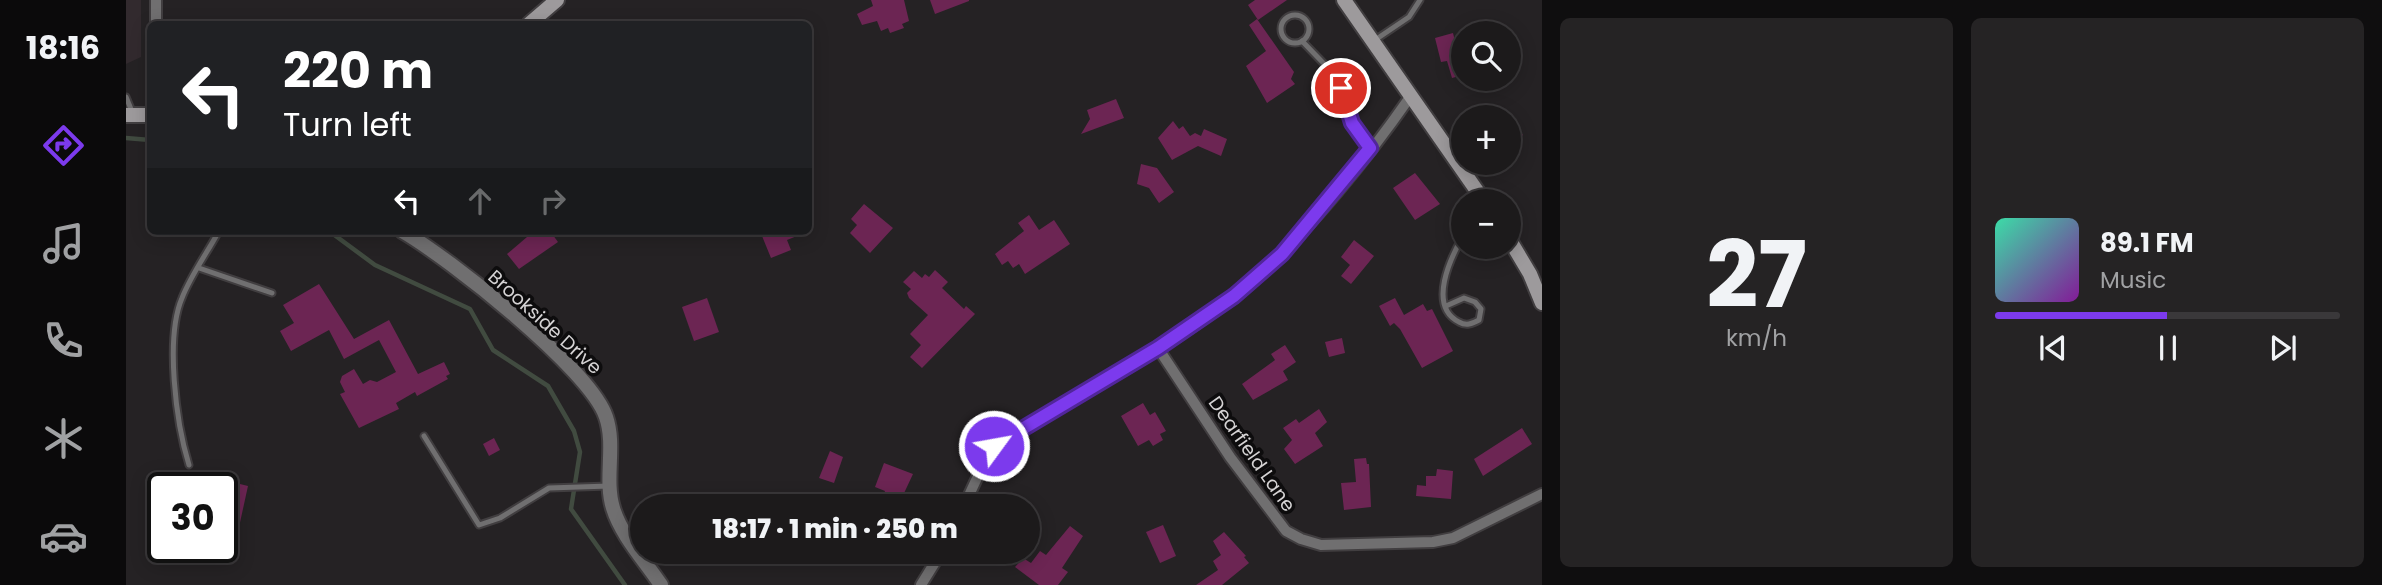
<!DOCTYPE html>
<meta charset="utf-8">
<style>
:root{--surface:#1c1a1b;--page:#252324;--text:#f1f3f6;--muted:#a0a1a3;--line:#3a383a;--accent:#7c3aed}
body{margin:0;font-family:Poppins,sans-serif;background:var(--page);color:var(--text);height:100vh;display:flex;flex-direction:column;font-size:26px;white-space:nowrap}
*{box-sizing:border-box;margin:0}
p{font-size:23px;color:var(--muted)}
.icon{flex:none;width:38px;height:38px;fill:none;stroke:currentColor;stroke-width:2;stroke-linecap:round;stroke-linejoin:round}
.map{position:relative;flex:1;overflow:hidden}
.details{display:flex;flex-direction:column;gap:18px;padding:18px;background:#0f0e0f;width:840px}
.details>*{flex:none}
.banner{position:absolute;left:21px;top:21px;width:665px;height:214px;border-radius:10px;box-shadow:0 4px 18px #0003,0 0 0 2px var(--line);background:#202124;color:#fff;overflow:hidden}
.tools{position:absolute;left:1325px;top:21px;display:grid;gap:14px}
.tools a{display:grid;place-items:center;width:70px;height:70px;border-radius:50%;background:var(--surface);box-shadow:0 4px 18px #0003,0 0 0 2px var(--line);font-size:35px}
.speed{position:absolute;left:21px;top:472px;display:flex;gap:14px;font-size:35px;font-weight:700;text-align:center}
.speed>*{display:grid;place-content:center;width:91px;height:91px;border-radius:50%;background:var(--surface);box-shadow:0 4px 18px #0003,0 0 0 2px var(--line);line-height:1}
.speed .limit{border:4px solid #111;border-radius:10px;background:#fff;color:#111}
.pin{position:absolute;display:grid;place-items:center;width:60px;height:60px;color:#fff;margin:-30px;border:4px solid #fff;border-radius:50%;box-shadow:0 2px 7px #0007}
.me{position:absolute;width:77px;margin:-38px;rotate:58deg;stroke-linejoin:round;filter:drop-shadow(0 0 5px #0008)}
.turn{display:flex;align-items:center;gap:24px;height:147px;padding:0 21px;font-size:32px}
.turn .icon{width:91px;height:91px;stroke-width:2.5}
.turn b{display:block;font-size:49px;line-height:60px}
.lanes{display:flex;align-items:center;height:66px;padding:0 21px;background:#0003;justify-content:center;gap:35px;direction:ltr}
.lanes .off{opacity:.35}
.details .widget{flex:1;display:flex;flex-direction:column;justify-content:center;gap:10px;min-width:0;padding:0 24px;border-radius:10px;background:var(--page)}
.details .dial{align-items:center;gap:0}
.dial b{font-size:91px;line-height:1}
.song{display:flex;align-items:center;gap:21px}
.cover{width:84px;height:84px;border-radius:10px;background:linear-gradient(135deg,hsl(160 70% 55%),hsl(290 70% 35%))}
.played{height:7px;border-radius:4px;background:linear-gradient(90deg,var(--accent) 50%,var(--line) 50%)}
.keys{display:flex;justify-content:space-around;direction:ltr}
.details .tiles{flex:1;display:grid;gap:18px;grid-template-columns:repeat(2,1fr)}
.trip{position:absolute;left:504px;top:494px;width:410px;height:70px;border-radius:35px;background:var(--surface);box-shadow:0 4px 18px #0003,0 0 0 2px var(--line);font-weight:800;line-height:70px;text-align:center}
main{display:flex;flex:1;min-height:0}
.tab-bar{display:flex;flex-direction:column;width:126px;justify-content:space-around;align-items:center;background:#0b0a0b;color:var(--muted)}
.tab-bar .icon{width:49px;height:49px}
.tab-bar .selected{color:var(--accent)}
.tab-bar b{font-size:32px;color:var(--text)}
.map>svg:first-child{display:block}
.built{fill:#322a2e}
.lines{fill:none;stroke-linecap:round;stroke-linejoin:round}
.stream{stroke:#414b40;stroke-width:4.5}
.building{fill:#6c2553}
.service-casing{stroke:#413e40;stroke-width:9}
.minor-casing{stroke:#413e40;stroke-width:14}
.tertiary-casing{stroke:#413e40;stroke-width:18}
.secondary-casing{stroke:#413e40;stroke-width:18}
.service{stroke:#706f70;stroke-width:5}
.minor{stroke:#706f70;stroke-width:10}
.tertiary{stroke:#706f70;stroke-width:14}
.secondary{stroke:#9d9a9c;stroke-width:14}
.route-casing{stroke:#51269a;stroke-width:18}
.route{stroke:#7c3aed;stroke-width:12}
.labels{text-anchor:middle;dominant-baseline:central;stroke-width:7;stroke-linejoin:round;paint-order:stroke}
.street-label{font-size:19px;fill:#d5d3d4;stroke:#0d0c0d}
</style>
<main>
<nav class="tab-bar">
<b>18:16</b>
<svg class="icon selected" aria-label="directions" viewBox="0 0 24 24"><path d="M12 3l9 9-9 9-9-9zM9 14v-3h6M13 9l2 2-2 2"/></svg>
<svg class="icon" aria-label="music" viewBox="0 0 24 24"><path d="M9 18V5l10-2v13"/><circle cx="6" cy="18" r="3"/><circle cx="16" cy="16" r="3"/></svg>
<svg class="icon" aria-label="phone" viewBox="0 0 24 24"><path d="M5 4h4l2 5-3 2q2 4 5 5l2-3 5 2v4C11 20 4 13 5 4z"/></svg>
<svg class="icon" aria-label="climate" viewBox="0 0 24 24"><path d="M12 3v18M4 7l16 10M4 17L20 7"/></svg>
<svg class="icon" aria-label="car" viewBox="0 0 24 24"><path d="M5 17H2v-5l4-1 3-4h7l3 4 3 1v5h-3M9 17h6M6 11h13"/><circle cx="7" cy="17" r="2"/><circle cx="17" cy="17" r="2"/></svg>
</nav>
<div class="map">
<svg width="1416" height="585" viewBox="0 0 1416 585">
<rect width="100%" height="100%" fill="#252224"/>
<path class="built" d="M0 0H15V57L0 64Z"/>
<g class="lines">
<g class="stream">
<path d="M0 138 24 140"/>
<path d="M203 231 249 265 344 309 367 350 422 386 448 431 454 452 445 509 499 585"/>
</g>
</g>
<g class="building">
<path d="M745 0H778L783 21 776 24 778 28 764 33 762 28 755 31 751 21 736 25 731 14 747 6Z"/>
<path d="M804 0H843V1L809 14Z"/>
<path d="M1129 0H1161L1132 20 1122 5Z"/>
<path d="M1131 19 1168 72 1165 79 1169 84 1141 103 1120 66 1140 51 1123 25Z"/>
<path d="M1327 33 1333 57 1337 56V75L1326 78 1321 61 1315 62 1309 38Z"/>
<path d="M990 99 998 118 955 134 964 119 961 110Z"/>
<path d="M1382 115 1397 135 1382 146Z"/>
<path d="M1047 121 1053 129 1057 126 1064 136 1069 133 1075 136 1078 129 1101 139 1095 156 1072 146 1046 160 1032 138Z"/>
<path d="M1015 164 1031 168 1048 192 1033 203 1023 188 1011 184Z"/>
<path d="M1289 173 1314 204 1289 220 1267 188Z"/>
<path d="M738 204 767 228 744 253 724 233 731 225 725 219Z"/>
<path d="M903 215 913 230 928 220 944 244 899 274 893 264 887 268 882 261 876 265 869 254 898 231 892 223Z"/>
<path d="M408 231H424L432 242 393 269 381 254Z"/>
<path d="M634 231H681V232L661 240 665 250 645 258Z"/>
<path d="M1228 240 1248 256 1225 284 1215 276 1224 265 1215 257Z"/>
<path d="M809 270 822 282 816 288 838 309 840 306 849 314 796 368 784 357 795 345 784 334 802 315 783 298 781 293 785 289 777 282 788 271 796 278 799 274 803 277Z"/>
<path d="M193 284 228 339 263 320 292 374 318 362 324 374 320 376 322 379 291 396 289 392 270 403 273 409 233 428 214 394 219 392 214 382 216 376 228 369 237 384 244 380 251 382 270 372 253 340 218 359 203 330 165 351 154 331 168 323 157 305Z"/>
<path d="M581 298 593 332 568 341 556 307Z"/>
<path d="M1269 298 1278 315 1297 304 1301 311 1306 309 1327 351 1296 368 1274 329 1268 323 1264 326 1253 306Z"/>
<path d="M1216 338 1219 353 1203 357 1199 342Z"/>
<path d="M1159 345 1170 362 1157 371 1162 380 1127 400 1116 384 1149 360 1145 354Z"/>
<path d="M1017 403 1024 415 1029 412 1040 431 1034 434 1037 440 1027 446 1023 440 1012 446 995 416Z"/>
<path d="M1193 409 1201 422 1189 433 1197 446 1169 464 1158 449 1166 440 1157 428 1170 419 1173 423Z"/>
<path d="M1396 428 1406 444 1357 476 1348 459Z"/>
<path d="M368 438 374 450 363 456 357 444Z"/>
<path d="M704 451 717 457 708 483 693 478Z"/>
<path d="M1240 458 1241 464H1243L1245 507 1218 510 1215 483 1230 482 1228 459Z"/>
<path d="M758 463 787 474 772 506H754L759 491 749 487Z"/>
<path d="M1311 469 1327 471 1325 499 1290 496 1291 485 1300 486V476H1310Z"/>
<path d="M102 481 122 486 106 559 96 532V494Z"/>
<path d="M1037 525 1050 556 1034 563 1020 532Z"/>
<path d="M944 526 957 536 936 568 942 572 932 585H913L889 567 897 558 905 563 914 551 920 555Z"/>
<path d="M1098 532 1120 556 1118 557 1123 563 1096 585H1070L1092 570 1087 561 1095 555 1087 541Z"/>
</g>
<g class="lines">
<defs>
<g id="service">
<circle cx="1169" cy="29" r="14"/>
<path d="M1249 40 1283 17 1294 0"/>
<path d="M1176 41 1206 72 1215 88 1226 123 1244 148"/>
<path d="M0 97 7 114"/>
<path d="M73 268 146 293"/>
<path d="M1320 306 1338 298 1349 302 1355 309 1353 320C1346 324 1340 326 1333 322 1301 306 1325 257 1337 236"/>
<path d="M298 436 353 525 374 518 423 488 483 486"/>
<path d="M63 465C50 423 39 338 56 298 65 275 81 253 93 231"/>
</g>
<g id="minor">
<path d="M30 0V24"/>
<path d="M1032 348 1104 457 1160 531 1175 539 1195 545 1307 542 1327 538 1416 494"/>
<path d="M838 506 864 450 876 440C957 394 1059 340 1128 279 1182 232 1243 156 1284 97"/>
<path d="M795 585 816 551"/>
</g>
<path id="tertiary" d="M276 231C323 258 464 369 480 417 490 446 478 479 487 508 495 535 519 561 535 585"/>
<g id="secondary">
<path d="M1218 0 1358 201"/>
<path d="M403 24 431 0"/>
<path d="M0 115H24"/>
<path d="M1382 237 1404 274 1416 303"/>
</g>
</defs>
<use href="#service" class="service-casing"/>
<use href="#minor" class="minor-casing"/>
<use href="#tertiary" class="tertiary-casing"/>
<use href="#secondary" class="secondary-casing"/>
<use href="#service" class="service"/>
<use href="#minor" class="minor"/>
<use href="#tertiary" class="tertiary"/>
<use href="#secondary" class="secondary"/>
</g>
<g class="lines">
<defs>
<path id="route" d="M868 446 1032 348 1108 296 1156 254 1244 148 1226 123 1215 88"/>
</defs>
<use href="#route" class="route-casing"/>
<use href="#route" class="route"/>
</g>
<g class="labels">
<g class="street-label">
<text transform="translate(419 322) rotate(42)">Brookside Drive</text>
<text transform="translate(1126 454) rotate(55)">Dearfield Lane</text>
</g>
</g>
</svg>
<div class="tools">
<a><svg class="icon" aria-label="search" viewBox="0 0 24 24"><circle cx="10" cy="10" r="6"/><path d="M15 15l6 6"/></svg></a>
<a>+</a>
<a>−</a>
</div>
<div class="speed"><div class="limit">30</div></div>
<div class="pin" style="left:1215px;top:88px;background:#d93025"><svg class="icon" aria-label="arrive" viewBox="0 0 24 24"><path d="M6 21V4h12l-3 4 3 4H6"/></svg></div>
<svg class="me" style="left:868px;top:446px" viewBox="-20 -20 40 40"><circle r="17" fill="#7c3aed" stroke="#fff" stroke-width="3"/><path d="M0-11L8 9 0 5-8 9z" fill="#fff"/></svg>
<div class="trip">18:17 · 1 min · 250 m</div>
<div class="banner">
<div class="turn"><svg class="icon" aria-label="left" viewBox="0 0 24 24"><path d="M17 20v-9H6M10 6l-5 5 5 5"/></svg><div><b>220 m</b>Turn left</div></div>
<div class="lanes"><svg class="icon" aria-label="left" viewBox="0 0 24 24"><path d="M17 20v-9H6M10 6l-5 5 5 5"/></svg><svg class="icon off" aria-label="ahead" viewBox="0 0 24 24"><path d="M12 20V5M6 11l6-6 6 6"/></svg><svg class="icon off" aria-label="right" viewBox="0 0 24 24"><path d="M7 20v-9h11M14 6l5 5-5 5"/></svg></div>
</div>
</div>
<section class="details">
<div class="tiles">
<div class="widget dial"><b>27</b><p>km/h</p></div>
<div class="widget">
<div class="song"><i class="cover"></i><div><b>89.1 FM</b><p>Music</p></div></div>
<div class="played"></div>
<div class="keys"><svg class="icon" aria-label="previous" viewBox="0 0 24 24"><path d="M18 5L8 12l10 7zM5 5v14"/></svg><svg class="icon" aria-label="pause" viewBox="0 0 24 24"><path d="M8 5v14M16 5v14"/></svg><svg class="icon" aria-label="next" viewBox="0 0 24 24"><path d="M6 5l10 7-10 7zM19 5v14"/></svg></div>
</div>
</div>
</section>
</main>
